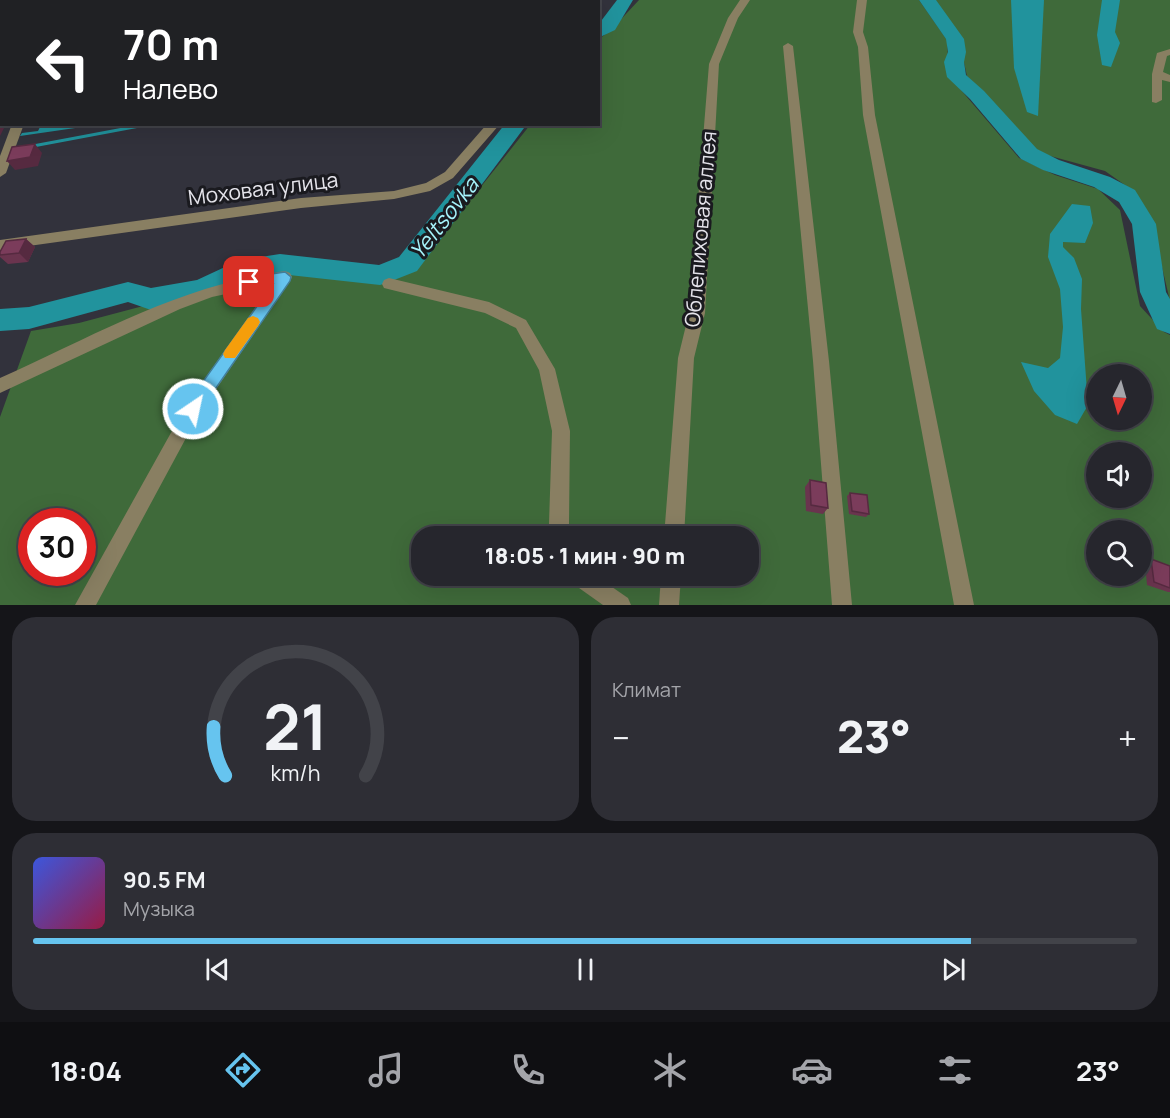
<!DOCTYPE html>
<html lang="ru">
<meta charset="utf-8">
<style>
:root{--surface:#26262d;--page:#2e2e35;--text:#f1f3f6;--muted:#a4a5aa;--line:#424349;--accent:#66c4ef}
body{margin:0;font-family:Manrope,sans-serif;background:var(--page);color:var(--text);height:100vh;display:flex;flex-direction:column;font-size:22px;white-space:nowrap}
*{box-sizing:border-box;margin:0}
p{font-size:20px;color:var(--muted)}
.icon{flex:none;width:33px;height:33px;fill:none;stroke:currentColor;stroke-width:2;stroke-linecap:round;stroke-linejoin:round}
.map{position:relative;height:605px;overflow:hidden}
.sheet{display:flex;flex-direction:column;gap:12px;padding:12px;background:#151519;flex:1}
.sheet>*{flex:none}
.hud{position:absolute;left:0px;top:0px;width:600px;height:126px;box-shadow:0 6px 24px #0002,0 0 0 2px var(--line);background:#202124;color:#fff;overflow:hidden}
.needle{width:39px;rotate:185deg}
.buttons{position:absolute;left:1086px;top:364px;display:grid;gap:12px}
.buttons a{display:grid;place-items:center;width:66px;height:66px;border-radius:50%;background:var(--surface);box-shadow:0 6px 24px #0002,0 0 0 2px var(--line);font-size:30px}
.speed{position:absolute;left:18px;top:508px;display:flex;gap:12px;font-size:30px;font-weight:700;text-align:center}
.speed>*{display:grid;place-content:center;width:78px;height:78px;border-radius:50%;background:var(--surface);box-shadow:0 6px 24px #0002,0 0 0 2px var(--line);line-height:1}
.speed .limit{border:9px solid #d22;background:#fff;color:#111}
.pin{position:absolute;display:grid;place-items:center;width:51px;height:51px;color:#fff;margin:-26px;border-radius:12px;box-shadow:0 3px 9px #0006}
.me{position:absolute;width:66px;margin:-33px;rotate:34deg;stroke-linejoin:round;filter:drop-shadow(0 0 4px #0008)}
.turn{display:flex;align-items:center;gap:21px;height:126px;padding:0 24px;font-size:27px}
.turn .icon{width:78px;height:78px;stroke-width:2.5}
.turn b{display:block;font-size:42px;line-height:51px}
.big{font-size:45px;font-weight:800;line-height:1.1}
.sheet .widget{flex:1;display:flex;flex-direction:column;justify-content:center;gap:9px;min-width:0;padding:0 21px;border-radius:24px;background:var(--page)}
.sheet .dial{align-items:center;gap:0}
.dial svg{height:156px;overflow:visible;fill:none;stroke:var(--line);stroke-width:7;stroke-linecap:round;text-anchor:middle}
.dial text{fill:var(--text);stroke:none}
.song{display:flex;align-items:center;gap:18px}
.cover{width:72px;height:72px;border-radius:9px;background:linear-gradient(135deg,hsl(230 70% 55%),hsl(340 70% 35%))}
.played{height:6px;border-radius:3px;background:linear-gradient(90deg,var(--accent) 85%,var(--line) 85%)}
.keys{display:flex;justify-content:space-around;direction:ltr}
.heat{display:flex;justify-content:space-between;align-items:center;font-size:33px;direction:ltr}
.sheet .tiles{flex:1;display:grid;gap:12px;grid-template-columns:1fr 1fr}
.widget:last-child{grid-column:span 2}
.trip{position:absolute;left:411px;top:526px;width:348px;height:60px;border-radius:24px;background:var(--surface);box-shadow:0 6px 24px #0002,0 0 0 2px var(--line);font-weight:800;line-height:60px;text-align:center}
.menu{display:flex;height:96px;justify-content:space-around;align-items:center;background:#0f0f12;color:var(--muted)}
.menu .icon{width:42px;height:42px}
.menu .on{color:var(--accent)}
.menu b{font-size:27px;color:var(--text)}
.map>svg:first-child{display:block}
.green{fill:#3f6a3a;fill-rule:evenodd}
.water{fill:#21939d}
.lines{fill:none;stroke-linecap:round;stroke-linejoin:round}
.stream{stroke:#21939d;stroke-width:3}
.river{fill:#21939d;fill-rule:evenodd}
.minor{fill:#897f62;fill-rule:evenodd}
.wall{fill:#6a344e}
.shaded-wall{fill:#562a40}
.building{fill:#7b3c5b;stroke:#562a40;stroke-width:1.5}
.route{fill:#66c4ef;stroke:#427f9b;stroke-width:1.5}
.slow{fill:#f59e0b}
.labels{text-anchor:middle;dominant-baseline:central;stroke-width:6;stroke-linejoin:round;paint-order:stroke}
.street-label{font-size:21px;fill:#e5e4eb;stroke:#1a1a1f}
.water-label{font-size:22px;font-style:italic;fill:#a6f3fb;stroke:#1a1a1f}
</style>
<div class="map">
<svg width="1170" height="605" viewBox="0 0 1170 605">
<rect width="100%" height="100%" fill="#32323c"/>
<g class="green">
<path d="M639 0H919L947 40 949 76 1019 158 1055 175 1098 189 1120 210 1140 306 1164 332 1170 335V605H0V417L31 331 79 323 162 301 292 273 378 282 417 267 530 125 598 124 599 39 611 30ZM1096 375H1142V420H1096ZM1096 453H1142V498H1096ZM32 522H82V573H32ZM1096 531H1142V576H1096ZM422 537H748V576H422Z"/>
<path d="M934 0H1170V301L1153 229 1132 190 1105 171 1032 151 967 76 959 40Z"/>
</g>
<g class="water">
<path d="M1011 0H1044L1038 116 1027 112 1014 68Z"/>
<path d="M1102 0H1120L1115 32 1120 43 1111 67 1102 65 1097 35Z"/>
<path d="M41 125 42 124 96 125 20 136 22 133 38 131Z"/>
<path d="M1072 204 1090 206 1093 223 1085 243 1063 242V247L1074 258 1082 279 1081 309 1088 405 1077 424 1055 415 1034 391 1021 362 1048 368 1060 358 1063 327 1060 289 1048 257 1050 234Z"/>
</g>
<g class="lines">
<path class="stream" d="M33 146 150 124"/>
<g class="river">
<path d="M617 0H633L615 30 598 38V25Z"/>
<path d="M919 0H936L964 39 966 52 964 62 966 75 984 91 1037 149 1059 160 1110 177 1135 190 1156 224 1166 292 1170 299V334L1157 329 1140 292 1132 224 1119 202 1094 187 1043 170 1021 159 970 99 947 77 944 62 948 52 946 39Z"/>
<path d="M505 124H527L417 271 389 282 380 285 280 274 245 279 202 299 151 310 128 302 29 329 0 331V309L29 307 128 282 151 288 197 280 240 260 280 254 379 265 399 257Z"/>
</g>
<g class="minor">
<path d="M163 0H173L163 2Z"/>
<path d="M582 0H592L581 2Z"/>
<path d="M740 0H750L738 18 719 64 705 313 694 358 684 537H664L678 358 689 313 709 64 728 18Z"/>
<path d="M857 0H867L863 32 868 47 875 115 974 605H954L863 115 858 47 853 32Z"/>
<path d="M788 43 793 46 829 361 852 605H832L813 361 783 46Z"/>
<path d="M1170 49V55L1167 56 1163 72 1170 75V82L1162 80V100L1156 103 1152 102V74L1157 53Z"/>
<path d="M12 124H24L6 173 0 177V156Z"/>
<path d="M487 124H500L453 178 430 191 394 199 301 208 0 250V240L301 198 394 191 426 183 445 172Z"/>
<path d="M285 271 290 273 292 277 290 281 199 414 96 605H75L187 404 272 284 212 297 180 309 0 393V378C96 335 178 286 285 271Z"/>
<path d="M389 278 489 302 526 320 555 369 570 431 569 524 574 537H554L549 524 552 431 539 370 516 328 485 313 384 288 382 284 384 280Z"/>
<path d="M569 576H596L628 598 631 605H603L572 583Z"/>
<path d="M661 576H681L679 605H659Z"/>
</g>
</g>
<g class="wall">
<path d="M26 239 35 247 28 262 8 264 0 257V252Z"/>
<path d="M810 480 828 508 823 514 806 511 805 487Z"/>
<path d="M850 493 869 514 866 517 849 514 847 496Z"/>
<path d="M1151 559 1170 566V592H1168L1147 585 1145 562Z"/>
</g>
<g class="shaded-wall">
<path d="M2 114V124H6L0 136V117Z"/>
<path d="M35 144 42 153 38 166 15 170 7 161Z"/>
<path d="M26 239 35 247 28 262 19 253Z"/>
</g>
<g class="building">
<path d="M0 107H2V114L0 117Z"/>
<path d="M35 144 30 157 7 161 12 147Z"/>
<path d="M26 239 19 253 0 255V252L6 241Z"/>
<path d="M810 480 826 483 828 508 811 505Z"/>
<path d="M850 493 867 495 869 514 852 511Z"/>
<path d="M1151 559 1170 566V588L1154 582Z"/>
</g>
<path class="route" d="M285 272 291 277 290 281 198 414 193 416 187 414 185 409 187 404 273 284 244 285 242 282 244 278Z"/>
<path class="slow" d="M253 316 258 318 260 322 258 326 235 358H225L223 354 225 350 248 318Z"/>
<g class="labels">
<g class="street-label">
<text transform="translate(263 188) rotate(-7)">Моховая улица</text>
<text transform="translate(700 229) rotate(-85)">Облепиховая аллея</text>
</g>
<g class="water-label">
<text transform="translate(444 218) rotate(-52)">Yeltsovka</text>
</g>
</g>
</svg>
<div class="buttons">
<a><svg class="needle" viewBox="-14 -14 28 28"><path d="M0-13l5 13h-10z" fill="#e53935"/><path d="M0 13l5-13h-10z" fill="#a4a5aa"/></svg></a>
<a><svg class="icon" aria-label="sound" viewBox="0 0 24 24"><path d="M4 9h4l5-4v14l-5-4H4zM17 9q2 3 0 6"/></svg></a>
<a><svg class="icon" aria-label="search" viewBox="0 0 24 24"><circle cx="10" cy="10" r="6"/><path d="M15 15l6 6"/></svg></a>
</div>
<div class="speed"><div class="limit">30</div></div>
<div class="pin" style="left:249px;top:282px;background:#d93025"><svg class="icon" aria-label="arrive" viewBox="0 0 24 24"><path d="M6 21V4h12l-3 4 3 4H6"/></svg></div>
<svg class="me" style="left:193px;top:409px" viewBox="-20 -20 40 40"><circle r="17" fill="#66c4ef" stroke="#fff" stroke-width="3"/><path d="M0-11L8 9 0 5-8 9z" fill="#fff"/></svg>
<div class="trip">18:05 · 1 мин · 90 m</div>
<div class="hud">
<div class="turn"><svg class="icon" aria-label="left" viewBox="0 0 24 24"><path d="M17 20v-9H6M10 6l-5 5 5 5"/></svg><div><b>70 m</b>Налево</div></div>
</div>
</div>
<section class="sheet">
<div class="tiles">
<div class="widget dial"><svg viewBox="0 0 100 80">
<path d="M14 69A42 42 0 1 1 86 69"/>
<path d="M14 69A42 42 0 0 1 8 44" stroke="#66c4ef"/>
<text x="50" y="56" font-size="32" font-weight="700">21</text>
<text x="50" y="72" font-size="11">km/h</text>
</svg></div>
<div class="widget"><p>Климат</p>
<div class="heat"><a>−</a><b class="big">23°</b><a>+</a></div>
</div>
<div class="widget">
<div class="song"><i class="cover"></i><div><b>90.5 FM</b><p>Музыка</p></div></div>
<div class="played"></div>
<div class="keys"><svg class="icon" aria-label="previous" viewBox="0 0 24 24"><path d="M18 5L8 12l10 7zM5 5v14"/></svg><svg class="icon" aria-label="pause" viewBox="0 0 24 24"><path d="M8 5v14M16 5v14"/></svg><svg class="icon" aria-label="next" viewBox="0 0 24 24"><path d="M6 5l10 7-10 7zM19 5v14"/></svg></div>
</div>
</div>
</section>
<nav class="menu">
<b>18:04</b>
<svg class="icon on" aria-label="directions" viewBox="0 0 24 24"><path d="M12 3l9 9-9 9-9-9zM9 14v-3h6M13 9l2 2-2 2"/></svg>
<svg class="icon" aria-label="music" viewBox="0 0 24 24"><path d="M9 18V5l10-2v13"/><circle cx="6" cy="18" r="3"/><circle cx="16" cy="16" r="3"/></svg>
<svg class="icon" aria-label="phone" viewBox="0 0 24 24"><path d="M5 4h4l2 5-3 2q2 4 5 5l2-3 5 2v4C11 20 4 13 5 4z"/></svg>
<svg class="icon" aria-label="climate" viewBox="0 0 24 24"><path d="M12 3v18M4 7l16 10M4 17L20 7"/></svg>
<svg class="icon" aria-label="car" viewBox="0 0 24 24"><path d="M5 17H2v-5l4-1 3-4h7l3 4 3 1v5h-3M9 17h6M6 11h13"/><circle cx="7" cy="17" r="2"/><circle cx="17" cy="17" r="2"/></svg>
<svg class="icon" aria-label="filters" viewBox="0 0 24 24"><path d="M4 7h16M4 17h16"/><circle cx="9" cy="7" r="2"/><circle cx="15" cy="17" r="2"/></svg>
<b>23°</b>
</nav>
